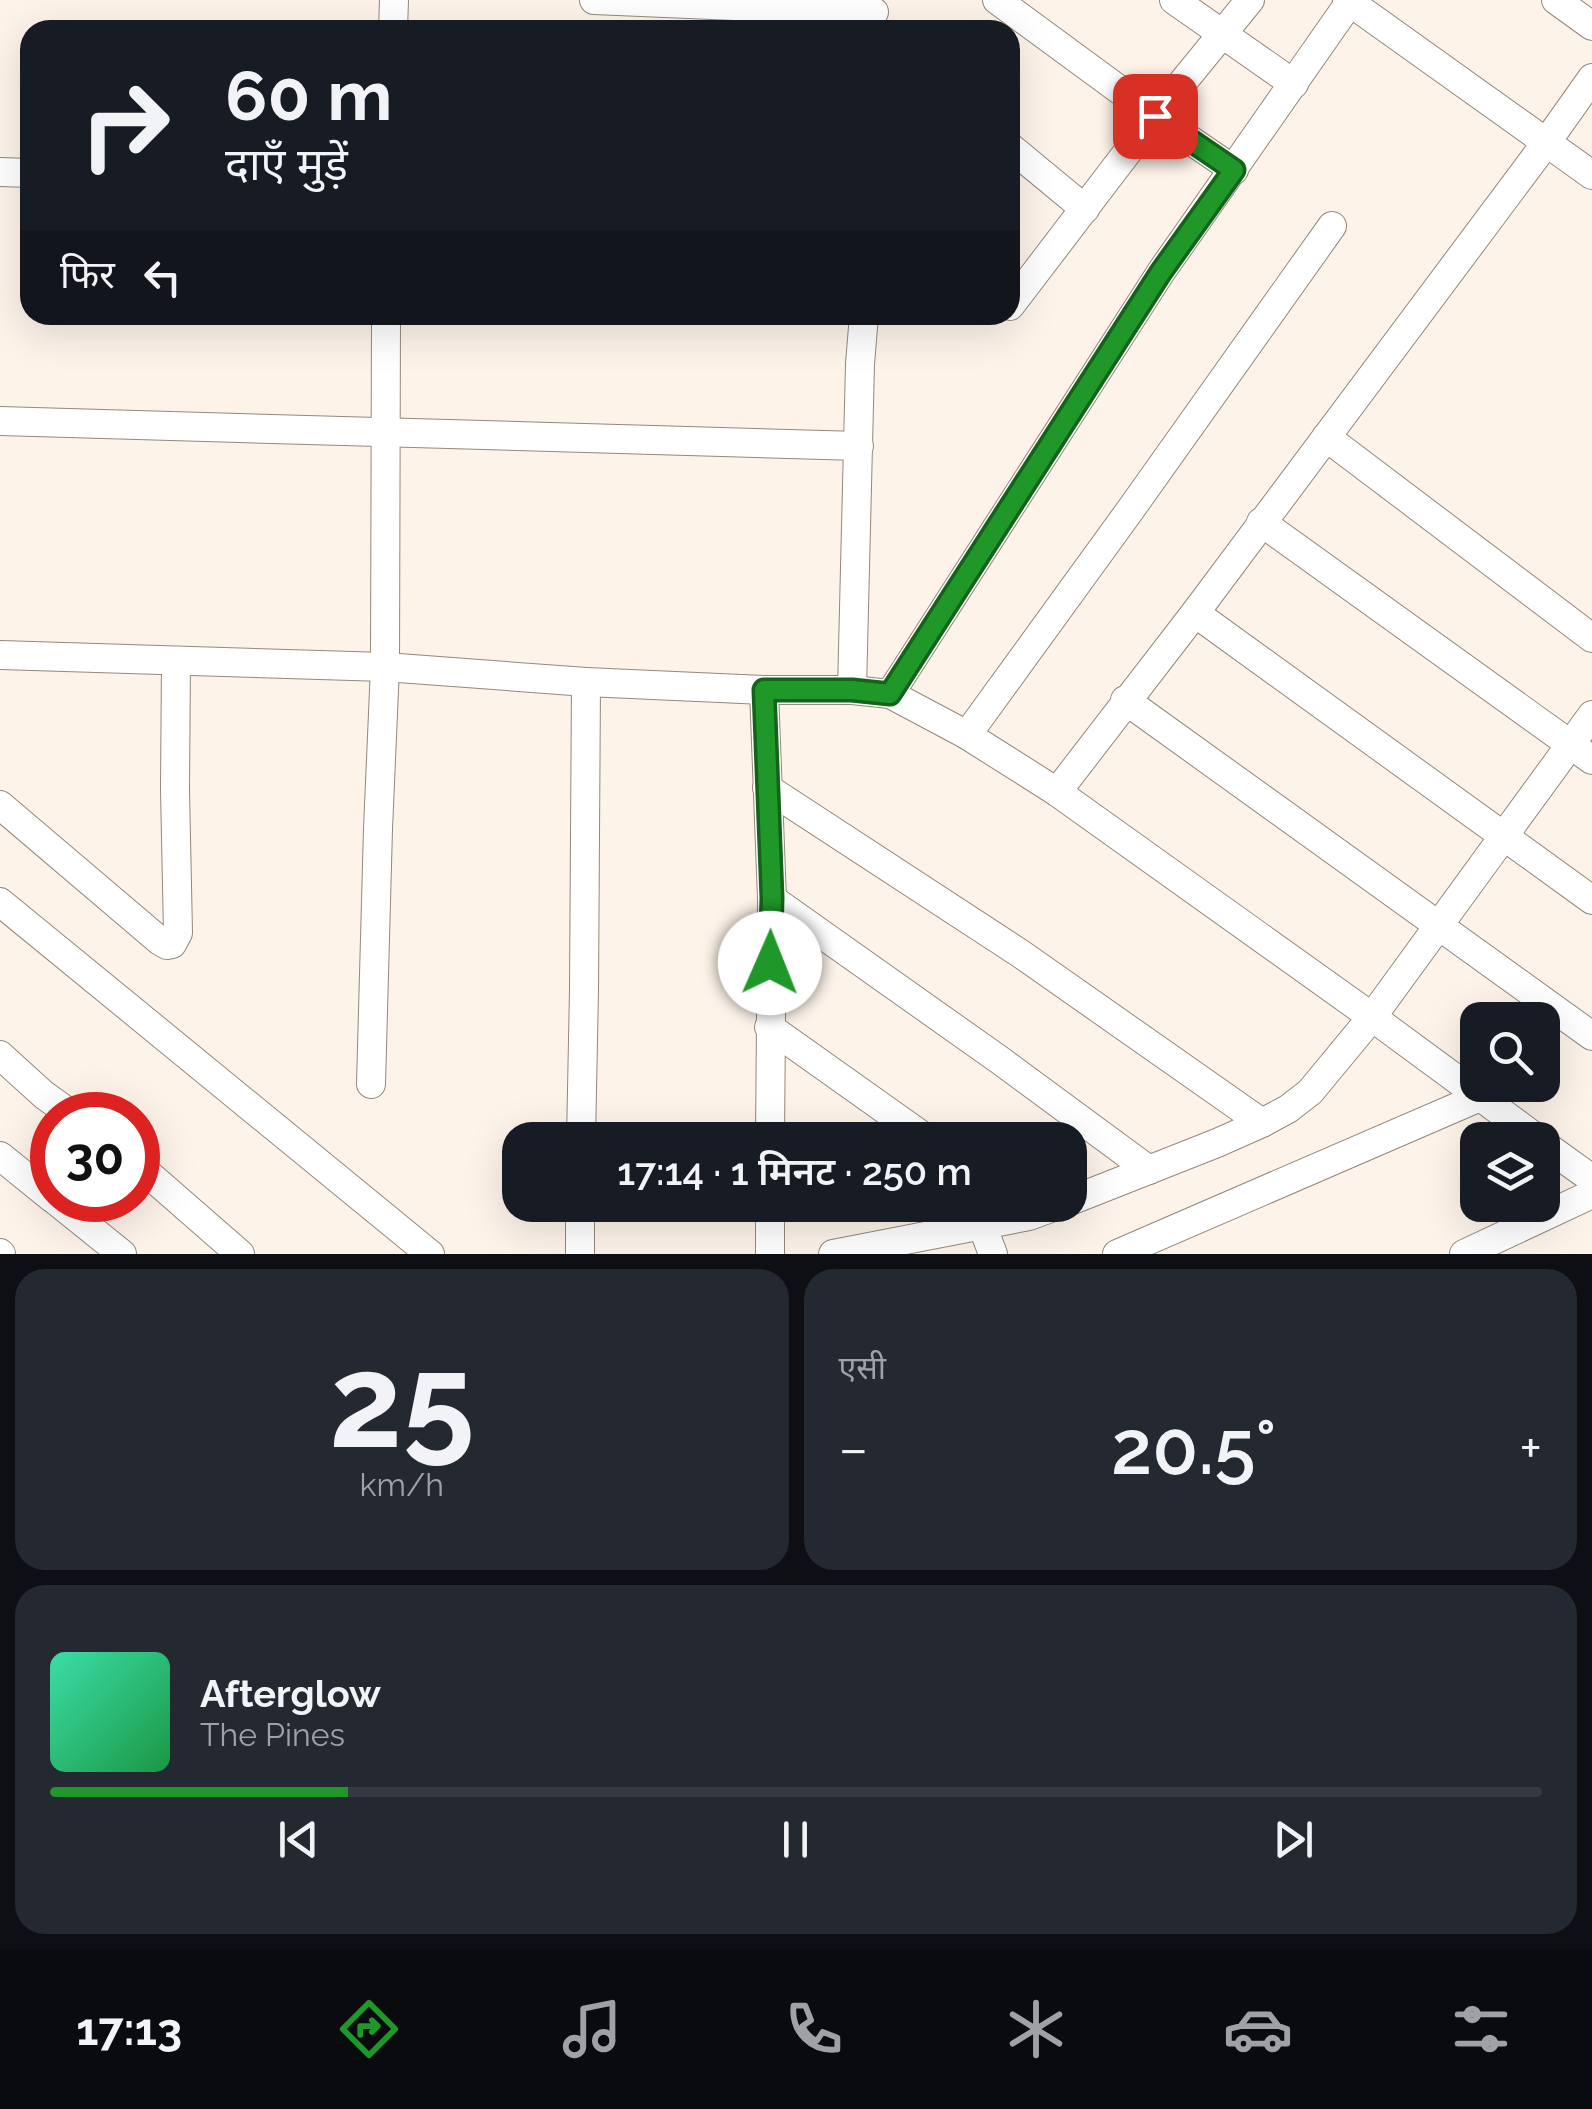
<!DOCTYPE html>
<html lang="hi">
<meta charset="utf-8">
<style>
:root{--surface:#171b24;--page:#242831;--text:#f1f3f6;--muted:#9ea1a6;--line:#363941;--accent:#1f9829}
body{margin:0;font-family:Raleway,"Noto Sans Devanagari",sans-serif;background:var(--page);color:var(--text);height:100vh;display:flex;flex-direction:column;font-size:38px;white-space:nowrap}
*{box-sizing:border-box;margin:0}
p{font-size:32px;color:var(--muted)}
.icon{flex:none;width:55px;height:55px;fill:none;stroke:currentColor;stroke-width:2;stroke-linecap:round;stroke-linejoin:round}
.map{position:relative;height:1254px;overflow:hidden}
.panel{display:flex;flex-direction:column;gap:15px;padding:15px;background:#0d0f14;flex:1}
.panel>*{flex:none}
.guide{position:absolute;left:20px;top:20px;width:1000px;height:305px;border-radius:30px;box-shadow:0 10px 40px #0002;background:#171b24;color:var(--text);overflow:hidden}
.buttons{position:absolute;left:1460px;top:1002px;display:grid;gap:20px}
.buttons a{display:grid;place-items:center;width:100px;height:100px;border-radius:20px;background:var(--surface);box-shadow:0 10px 40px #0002;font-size:50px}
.speed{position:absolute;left:30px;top:1092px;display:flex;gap:20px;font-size:50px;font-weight:700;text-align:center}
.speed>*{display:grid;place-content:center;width:130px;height:130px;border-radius:50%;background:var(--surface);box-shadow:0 10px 40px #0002;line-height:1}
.speed .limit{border:15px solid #d22;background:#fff;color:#111}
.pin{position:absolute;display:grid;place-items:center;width:85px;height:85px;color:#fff;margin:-42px;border-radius:20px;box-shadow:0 5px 15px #0006}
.me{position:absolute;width:110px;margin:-55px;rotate:1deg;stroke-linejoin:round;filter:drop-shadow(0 0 8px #0008)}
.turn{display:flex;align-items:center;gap:35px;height:210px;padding:0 40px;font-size:45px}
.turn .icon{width:130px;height:130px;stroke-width:2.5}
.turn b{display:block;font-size:70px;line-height:85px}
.then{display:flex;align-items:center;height:95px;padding:0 40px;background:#0003;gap:20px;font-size:38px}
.big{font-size:75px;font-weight:600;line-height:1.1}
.panel .tile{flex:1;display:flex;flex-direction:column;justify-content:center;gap:15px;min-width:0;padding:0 35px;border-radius:30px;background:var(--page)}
.panel .dial{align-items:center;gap:0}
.dial b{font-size:130px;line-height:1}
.song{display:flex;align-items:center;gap:30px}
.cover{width:120px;height:120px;border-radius:15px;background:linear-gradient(135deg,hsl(160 70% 55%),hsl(140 70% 35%))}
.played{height:10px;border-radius:5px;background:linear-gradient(90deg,var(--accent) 20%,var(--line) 20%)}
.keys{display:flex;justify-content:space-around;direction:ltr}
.heat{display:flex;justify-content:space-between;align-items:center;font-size:55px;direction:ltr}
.panel .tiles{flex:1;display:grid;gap:15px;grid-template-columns:1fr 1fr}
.tile:last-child{grid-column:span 2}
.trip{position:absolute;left:502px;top:1122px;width:585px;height:100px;border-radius:30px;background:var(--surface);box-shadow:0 10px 40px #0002;font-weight:600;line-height:100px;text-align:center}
.menu{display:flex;height:160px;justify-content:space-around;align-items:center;background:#090b0e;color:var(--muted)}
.menu .icon{width:70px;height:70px}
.menu .active{color:var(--accent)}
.menu b{font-size:45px;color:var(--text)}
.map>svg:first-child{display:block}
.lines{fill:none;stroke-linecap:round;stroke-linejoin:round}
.minor-casing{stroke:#93887c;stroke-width:30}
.minor{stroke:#fff;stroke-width:28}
.route-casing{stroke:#14631b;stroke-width:25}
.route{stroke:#1f9829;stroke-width:18}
</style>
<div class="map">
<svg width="1592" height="1254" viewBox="0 0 1592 1254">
<rect width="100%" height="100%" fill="#fef3e9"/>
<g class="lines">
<defs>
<g id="minor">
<path d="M594 0 874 12"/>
<path d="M997 0 1155 116 1234 170"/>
<path d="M1174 0 1294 84"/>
<path d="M1347 0 1592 175"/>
<path d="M1556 0 1592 26"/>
<path d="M393 30 394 0"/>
<path d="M1010 147 1085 209"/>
<path d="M0 172 30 173"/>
<path d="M1010 306 1155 116 1250 0"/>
<path d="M0 421 859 446"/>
<path d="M1326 437 1592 638"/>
<path d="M1261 522 1592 760"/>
<path d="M1195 613 1592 900"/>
<path d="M0 655 385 667 586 682 764 690H852L890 694 967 735 1057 792 1372 1017 1539 1140"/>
<path d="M764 690 772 899 770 1140"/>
<path d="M852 690 860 364 864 315"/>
<path d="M890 694 1161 272 1350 2"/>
<path d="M1125 700 1592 1036"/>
<path d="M967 735 1131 509 1332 226"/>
<path d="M767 788 1021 954 1262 1123"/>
<path d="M1057 792 1195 613 1546 143 1592 78"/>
<path d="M0 805 160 941 167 945 172 944 178 933 175 790 176 662"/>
<path d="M772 899 1001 1061 1149 1170"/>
<path d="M0 902 430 1254"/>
<path d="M769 1027 928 1140"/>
<path d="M0 1055 44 1095 72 1115"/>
<path d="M371 1084 378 829 385 667 386 315"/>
<path d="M581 1140 584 990 586 682"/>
<path d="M1542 1143 1592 1179"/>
<path d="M0 1156 52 1198"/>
<path d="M138 1165 240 1254"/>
<path d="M55 1200 122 1254"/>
<path d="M1070 1201 1217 1143 1262 1123 1288 1109 1310 1092 1372 1017 1592 715"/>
<path d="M580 1205V1254"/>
<path d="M770 1205V1254"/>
<path d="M982 1225 993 1254"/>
<path d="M0 1253 1 1254"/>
<path d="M833 1254 1029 1216 1059 1205"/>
<path d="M1117 1254 1480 1097"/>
<path d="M1464 1254 1592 1194"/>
</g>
</defs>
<use href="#minor" class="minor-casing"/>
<use href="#minor" class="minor"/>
</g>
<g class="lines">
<defs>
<path id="route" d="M770 963 772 898 764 690H852L890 694 1161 272 1234 170 1155 116"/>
</defs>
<use href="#route" class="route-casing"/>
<use href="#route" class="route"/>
</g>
</svg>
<div class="buttons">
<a><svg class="icon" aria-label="search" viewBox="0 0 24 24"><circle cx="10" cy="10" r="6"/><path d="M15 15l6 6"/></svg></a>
<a><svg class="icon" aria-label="layers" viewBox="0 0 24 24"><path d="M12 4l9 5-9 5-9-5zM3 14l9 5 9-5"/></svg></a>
</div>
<div class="speed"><div class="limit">30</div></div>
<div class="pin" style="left:1155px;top:116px;background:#d93025"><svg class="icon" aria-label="arrive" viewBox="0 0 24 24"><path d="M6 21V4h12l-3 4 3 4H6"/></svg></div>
<svg class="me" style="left:770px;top:963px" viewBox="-20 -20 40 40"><circle r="19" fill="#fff"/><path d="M0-13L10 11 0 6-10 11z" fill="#1f9829"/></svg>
<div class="trip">17:14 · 1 मिनट · 250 m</div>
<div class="guide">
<div class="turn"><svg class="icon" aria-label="right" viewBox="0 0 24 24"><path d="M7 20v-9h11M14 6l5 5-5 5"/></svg><div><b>60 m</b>दाएँ मुड़ें</div></div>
<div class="then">फिर<svg class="icon" aria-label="left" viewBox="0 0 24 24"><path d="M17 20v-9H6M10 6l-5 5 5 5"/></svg></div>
</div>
</div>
<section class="panel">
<div class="tiles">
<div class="tile dial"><b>25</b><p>km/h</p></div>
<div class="tile"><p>एसी</p>
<div class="heat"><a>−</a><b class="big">20.5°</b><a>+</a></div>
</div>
<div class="tile">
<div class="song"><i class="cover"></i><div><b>Afterglow</b><p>The Pines</p></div></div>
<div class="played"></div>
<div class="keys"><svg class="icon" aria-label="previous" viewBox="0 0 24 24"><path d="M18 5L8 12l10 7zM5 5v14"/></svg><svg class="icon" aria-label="pause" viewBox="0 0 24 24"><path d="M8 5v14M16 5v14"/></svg><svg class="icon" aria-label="next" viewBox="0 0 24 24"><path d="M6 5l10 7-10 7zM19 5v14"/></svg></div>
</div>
</div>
</section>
<nav class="menu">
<b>17:13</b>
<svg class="icon active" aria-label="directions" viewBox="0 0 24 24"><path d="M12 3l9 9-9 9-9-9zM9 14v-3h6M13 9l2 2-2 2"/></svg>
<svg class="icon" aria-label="music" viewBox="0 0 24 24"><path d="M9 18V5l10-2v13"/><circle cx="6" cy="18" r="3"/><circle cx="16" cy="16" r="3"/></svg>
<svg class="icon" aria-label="phone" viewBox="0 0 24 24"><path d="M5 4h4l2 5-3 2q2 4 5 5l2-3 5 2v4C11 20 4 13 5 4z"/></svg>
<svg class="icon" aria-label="climate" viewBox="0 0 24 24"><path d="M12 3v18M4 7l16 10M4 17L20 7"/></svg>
<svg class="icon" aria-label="car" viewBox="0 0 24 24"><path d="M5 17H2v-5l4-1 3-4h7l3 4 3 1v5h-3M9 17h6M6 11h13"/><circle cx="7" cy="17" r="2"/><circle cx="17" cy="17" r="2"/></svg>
<svg class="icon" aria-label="filters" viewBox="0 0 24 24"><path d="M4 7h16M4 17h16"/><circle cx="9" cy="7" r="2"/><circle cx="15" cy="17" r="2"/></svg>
</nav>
